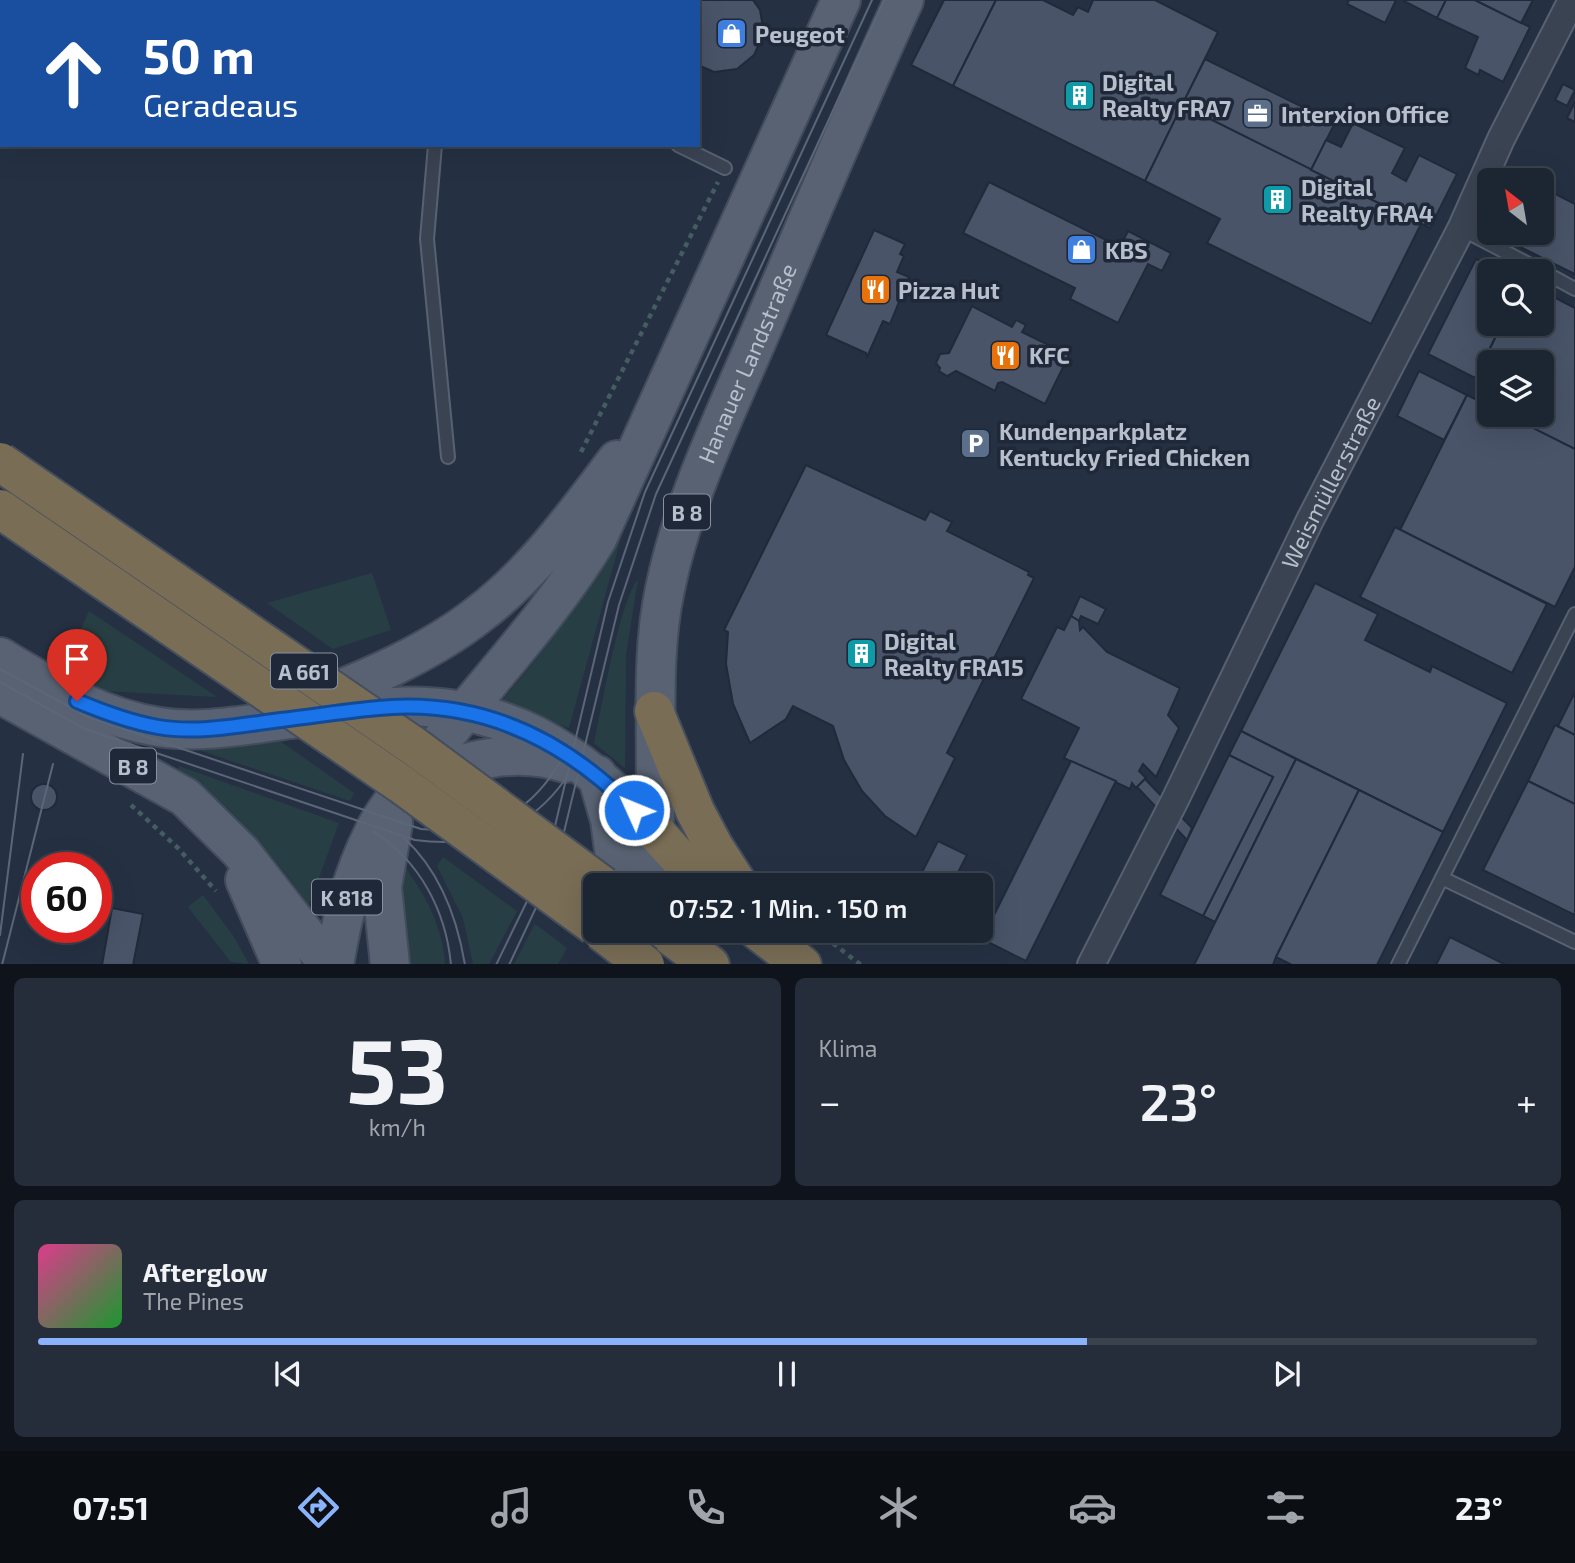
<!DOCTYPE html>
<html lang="de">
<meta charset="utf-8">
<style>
:root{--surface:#1c2532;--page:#252d3a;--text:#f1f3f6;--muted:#a0a5ac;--line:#3a424d;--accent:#8bb3fc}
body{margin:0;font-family:"Exo 2",sans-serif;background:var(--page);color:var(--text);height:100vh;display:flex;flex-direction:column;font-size:26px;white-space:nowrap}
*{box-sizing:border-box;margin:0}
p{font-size:23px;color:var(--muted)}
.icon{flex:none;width:38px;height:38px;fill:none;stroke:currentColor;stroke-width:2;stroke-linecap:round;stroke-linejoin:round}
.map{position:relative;height:964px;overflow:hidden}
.drawer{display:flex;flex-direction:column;gap:14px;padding:14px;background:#0f141c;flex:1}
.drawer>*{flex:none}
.banner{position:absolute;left:0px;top:0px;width:700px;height:147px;box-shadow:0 7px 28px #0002,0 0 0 2px var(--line);background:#1a4fa0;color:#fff;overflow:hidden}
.needle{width:46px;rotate:329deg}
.fabs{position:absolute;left:1477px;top:168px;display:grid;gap:14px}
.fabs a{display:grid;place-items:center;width:77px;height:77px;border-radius:10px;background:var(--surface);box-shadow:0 7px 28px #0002,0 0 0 2px var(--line);font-size:35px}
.speed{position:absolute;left:21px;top:852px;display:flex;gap:14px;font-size:35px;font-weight:700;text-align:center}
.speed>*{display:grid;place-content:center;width:91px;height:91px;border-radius:50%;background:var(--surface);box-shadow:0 7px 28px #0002,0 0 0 2px var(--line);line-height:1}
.speed .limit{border:10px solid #d22;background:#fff;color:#111}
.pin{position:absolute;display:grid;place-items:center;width:60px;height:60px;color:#fff;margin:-72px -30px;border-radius:50% 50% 50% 0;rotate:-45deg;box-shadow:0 0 7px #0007}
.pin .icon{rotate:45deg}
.me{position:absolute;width:77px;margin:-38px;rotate:314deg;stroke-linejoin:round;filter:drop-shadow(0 0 5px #0008)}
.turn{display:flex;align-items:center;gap:24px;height:147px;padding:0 28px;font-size:32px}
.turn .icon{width:91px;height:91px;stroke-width:2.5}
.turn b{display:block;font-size:49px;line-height:60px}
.big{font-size:52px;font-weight:600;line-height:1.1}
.drawer .card{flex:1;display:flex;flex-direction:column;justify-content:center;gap:10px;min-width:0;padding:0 24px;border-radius:10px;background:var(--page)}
.drawer .dial{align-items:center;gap:0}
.dial b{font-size:91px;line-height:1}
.song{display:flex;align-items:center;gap:21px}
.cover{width:84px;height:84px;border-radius:10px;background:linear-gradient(135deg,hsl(330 70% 55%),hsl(130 70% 35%))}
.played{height:7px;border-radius:4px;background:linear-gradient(90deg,var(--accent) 70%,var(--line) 70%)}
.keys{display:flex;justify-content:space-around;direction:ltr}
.heat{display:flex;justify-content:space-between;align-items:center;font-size:38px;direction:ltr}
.drawer .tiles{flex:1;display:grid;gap:14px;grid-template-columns:1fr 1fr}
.card:last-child{grid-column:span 2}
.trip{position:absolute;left:583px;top:873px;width:410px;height:70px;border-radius:10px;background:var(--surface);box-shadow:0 7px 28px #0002,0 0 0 2px var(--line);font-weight:600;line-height:70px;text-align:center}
.tab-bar{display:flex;height:112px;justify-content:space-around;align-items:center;background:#0b0f14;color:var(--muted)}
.tab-bar .icon{width:49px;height:49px}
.tab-bar .active{color:var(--accent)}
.tab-bar b{font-size:32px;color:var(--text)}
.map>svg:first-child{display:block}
.green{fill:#273f44}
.building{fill:#495469;stroke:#202a3a;stroke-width:2}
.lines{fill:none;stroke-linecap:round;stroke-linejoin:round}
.service-casing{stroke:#586170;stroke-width:16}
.minor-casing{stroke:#586170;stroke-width:30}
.primary-casing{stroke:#434c5c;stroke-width:42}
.motorway-casing{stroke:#444e5d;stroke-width:42}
.path{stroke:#455c60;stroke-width:4.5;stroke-dasharray:5 5;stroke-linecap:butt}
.service{stroke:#3a4352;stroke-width:12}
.minor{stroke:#3a4352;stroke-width:26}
.primary{stroke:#586272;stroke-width:38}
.motorway{stroke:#796d56;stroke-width:38}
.tram{stroke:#5b6779;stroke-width:2}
.motorway-bridge-casing{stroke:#444e5d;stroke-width:42;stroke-linecap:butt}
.motorway-bridge{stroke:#796d56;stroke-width:38}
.route-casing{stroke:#114b97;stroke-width:18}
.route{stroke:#1a73e8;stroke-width:12}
.labels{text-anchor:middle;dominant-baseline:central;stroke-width:7;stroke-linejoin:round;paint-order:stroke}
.shield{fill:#1e2838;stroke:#8991a0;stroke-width:2}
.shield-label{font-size:21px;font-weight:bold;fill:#b7becc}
.poi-label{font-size:23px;font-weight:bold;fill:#b7becc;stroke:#1e2838;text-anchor:start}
.street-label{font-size:23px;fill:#b7becc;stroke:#1e2838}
</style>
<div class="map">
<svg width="1575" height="965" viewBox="0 0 1575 965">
<rect width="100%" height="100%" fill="#253143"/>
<g class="green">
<path d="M622 534 569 728 500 703C546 649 586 595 622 534Z"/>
<path d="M372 573 391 630 333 649 267 603Z"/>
<path d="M638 579 626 655 625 768 594 743C602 707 619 603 638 579Z"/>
<path d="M89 611 217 697 104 691 61 673Z"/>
<path d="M273 736 354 793 350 801 184 745Z"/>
<path d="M179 766 339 823 309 905C271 853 232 806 178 770Z"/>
<path d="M443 857 517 911 489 964H473L463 918 437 866Z"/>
<path d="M403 864C426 896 442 925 445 964H409L397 907Z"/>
<path d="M203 895 234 937 249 964 231 962 188 907Z"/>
<path d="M535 924 567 948 558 964H514Z"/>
</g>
<g class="building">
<path d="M507 0H662V2Z"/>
<path d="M662 0H753L760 10 764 33 754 55 737 69 714 72 698 65V2Z"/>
<path d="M944 0H996L953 86 911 65Z"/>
<path d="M996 0H1043L1073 15 1078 7 1088 12 1093 0H1155L1218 32 1145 181 953 86Z"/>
<path d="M1349 0H1396L1385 23 1347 4Z"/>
<path d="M1402 0H1446L1437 18Z"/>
<path d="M1446 0H1475L1530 27 1503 82 1480 70 1478 75 1465 68 1478 37 1437 18Z"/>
<path d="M1475 0H1533L1521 23Z"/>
<path d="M1205 59 1335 123 1311 170 1182 105Z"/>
<path d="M1563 84 1575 90 1567 106 1555 100Z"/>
<path d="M1575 102V122L1567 118Z"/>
<path d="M1182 105 1421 224 1371 324 1207 243 1220 219 1145 181Z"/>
<path d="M1353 123 1405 148 1392 173 1406 181 1419 155 1457 174 1430 228 1311 170 1326 140 1341 147Z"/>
<path d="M989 182 1120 247 1128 231 1171 253 1162 271 1148 264 1118 323 1070 299 1075 288 963 233Z"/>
<path d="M1542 187 1575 204V274L1510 242 1515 233H1542Z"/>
<path d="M874 230 905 244 900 254 904 256 897 272 909 277 890 324 883 321 867 357 866 353 826 335Z"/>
<path d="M1476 259 1501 271H1489V324H1502L1475 378 1428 354Z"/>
<path d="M1542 291 1575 308V449L1507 415H1542V362H1489V371L1481 367 1502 324H1542Z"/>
<path d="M972 306 1012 327 1016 320 1026 325 1022 332 1069 355 1045 404 1002 382 998 383 995 391 956 371 947 376 939 371 940 368 936 363 940 354 949 353Z"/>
<path d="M1419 371 1467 395 1444 440 1397 416Z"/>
<path d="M1467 395 1489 406V415H1507L1575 449V567L1555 607 1400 530Z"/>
<path d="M806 465 925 520 930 511 952 522 947 531 1029 572 1028 575 1034 578 947 753 955 758 916 837 885 816 862 791 844 760 833 726 793 706 786 719 750 743 733 704 726 664 728 632 724 630Z"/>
<path d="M1395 527 1547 604 1512 673 1360 597Z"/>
<path d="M1315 583 1378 614 1365 640 1430 672 1432 666 1507 703 1443 832 1241 731Z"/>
<path d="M1080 596 1106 609 1098 624 1081 616 1079 621 1071 616Z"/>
<path d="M1071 616 1079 621 1080 630 1083 627 1107 652 1180 688 1168 715 1179 728 1156 777 1143 764 1139 771 1146 778 1136 788 1132 783 1130 789 1064 758 1079 728 1021 699 1057 627 1064 630Z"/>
<path d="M1575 692V735L1558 726Z"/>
<path d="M1555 725 1575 735V804L1528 781Z"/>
<path d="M1241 731 1296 759 1215 922 1203 916 1273 777 1229 755Z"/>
<path d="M1229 755 1273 777 1203 916 1160 895Z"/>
<path d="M1296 759 1359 790 1276 957 1273 965H1194Z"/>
<path d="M1071 761 1116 781 1026 961 982 939Z"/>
<path d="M1145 779 1192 828 1187 840 1137 787Z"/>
<path d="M1528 781 1575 804V915L1483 870Z"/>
<circle cx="44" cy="797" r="13"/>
<path d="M1359 790 1443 832 1377 965H1292L1276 957Z"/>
<path d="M938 841 967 855 951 886H915Z"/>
<path d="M112 908 143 914 133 965H102Z"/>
<path d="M1450 937 1506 965H1436Z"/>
</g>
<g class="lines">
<defs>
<g id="service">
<path d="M457 0 461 2"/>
<path d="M435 145 427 239 448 457"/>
<path d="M678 145 725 168"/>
<path d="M1461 229 1542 271"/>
<path d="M1542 271 1575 289"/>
<path d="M1442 878 1575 942"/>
<path d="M1398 965 1575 614"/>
</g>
<g id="minor">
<path id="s1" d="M1091 965 1175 800 1310 520 1461 229 1501 139 1572 0"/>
</g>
<g id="primary">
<path d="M0 657C50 687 100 718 159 727 203 734 249 724 292 719 325 715 359 709 392 707 506 701 575 750 652 828"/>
<path d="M0 694 185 797 241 852 329 965"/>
<path d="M307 703C365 680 428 654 478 615 534 573 575 515 617 460"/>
<path d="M597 775 610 820 619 886"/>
<path d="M420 779C466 760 516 747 565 763"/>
<path d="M245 880 282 965"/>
<path id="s2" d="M645 886C668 789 644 687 665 589 683 500 725 415 761 331 808 220 854 109 904 0"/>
<path d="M334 965C342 917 352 875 374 832 386 807 407 785 424 763 481 687 548 620 597 539L841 0"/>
<path d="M390 965 382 887 393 823"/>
</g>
<g id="motorway">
<path d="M654 711 695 811 714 847 739 886"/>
<path d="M652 828 704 886"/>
<path d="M664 931 710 965"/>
<path d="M758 931 802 965"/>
</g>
</defs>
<use href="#service" class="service-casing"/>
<use href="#minor" class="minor-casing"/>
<use href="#primary" class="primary-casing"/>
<use href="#motorway" class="motorway-casing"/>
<g class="path">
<path d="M581 452 718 182"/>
<path d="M131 805 178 848 216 891"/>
<path d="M817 931 861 965"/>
</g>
<use href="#service" class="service"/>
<use href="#minor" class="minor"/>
<use href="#primary" class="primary"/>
<use href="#motorway" class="motorway"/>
<g class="tram">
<path d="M0 669 90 718 421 829C493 836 538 810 569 745"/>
<path d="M0 682 85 729 415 840C475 848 527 832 564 781"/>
<path d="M373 831C420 861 446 911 451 965"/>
<path d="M404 838C440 871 457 917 465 965"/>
<path d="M0 935 23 754"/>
<path d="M2 965 53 764"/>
<path d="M496 965 531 893 555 826 608 602 645 492 872 0"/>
<path d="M509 965 556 865 619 605 656 494 884 0"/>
</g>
<defs>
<g id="motorway-bridge">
<path d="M0 462 415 747 603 886"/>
<path d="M0 509 401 784 595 926"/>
<path d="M601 931 645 965"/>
</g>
</defs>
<use href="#motorway-bridge" class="motorway-bridge-casing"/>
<use href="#motorway-bridge" class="motorway-bridge"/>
</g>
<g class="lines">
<defs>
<path id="route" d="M77 701C103 712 130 722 158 727 198 734 241 725 281 720 317 716 355 709 392 707 488 702 568 743 634 810"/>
</defs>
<use href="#route" class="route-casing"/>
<use href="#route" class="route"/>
</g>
<defs>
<symbol id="shop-square" viewBox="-11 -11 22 22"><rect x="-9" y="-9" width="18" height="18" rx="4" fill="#3f7fe0" stroke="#1e2838"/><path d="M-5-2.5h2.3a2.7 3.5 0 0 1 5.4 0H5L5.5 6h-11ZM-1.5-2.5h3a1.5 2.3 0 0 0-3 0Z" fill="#fff"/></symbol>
<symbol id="building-square" viewBox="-11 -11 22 22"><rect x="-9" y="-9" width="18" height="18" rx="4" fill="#0f9aa8" stroke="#1e2838"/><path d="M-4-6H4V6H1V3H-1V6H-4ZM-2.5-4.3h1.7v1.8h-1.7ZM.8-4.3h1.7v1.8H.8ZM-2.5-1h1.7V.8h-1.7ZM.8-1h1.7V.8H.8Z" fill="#fff"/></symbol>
<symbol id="office-square" viewBox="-11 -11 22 22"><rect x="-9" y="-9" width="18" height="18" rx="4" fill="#5c6f8a" stroke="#1e2838"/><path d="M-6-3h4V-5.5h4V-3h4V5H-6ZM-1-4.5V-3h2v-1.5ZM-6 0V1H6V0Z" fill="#fff"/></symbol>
<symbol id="restaurant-square" viewBox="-11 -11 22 22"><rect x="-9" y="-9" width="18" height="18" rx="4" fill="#e8710a" stroke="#1e2838"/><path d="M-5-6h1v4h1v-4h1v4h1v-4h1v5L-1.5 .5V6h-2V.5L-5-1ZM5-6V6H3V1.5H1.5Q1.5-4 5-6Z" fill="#fff"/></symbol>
<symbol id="parking-square" viewBox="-11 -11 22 22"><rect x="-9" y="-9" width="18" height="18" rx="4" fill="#5c6f8a" stroke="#1e2838"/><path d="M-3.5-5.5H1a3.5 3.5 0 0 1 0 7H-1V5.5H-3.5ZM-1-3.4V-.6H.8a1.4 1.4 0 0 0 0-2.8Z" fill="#fff"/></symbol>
</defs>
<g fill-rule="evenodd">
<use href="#shop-square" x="714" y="16" width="35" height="35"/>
<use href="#building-square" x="1062" y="78" width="35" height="35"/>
<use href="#office-square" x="1240" y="96" width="35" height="35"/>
<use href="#building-square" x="1260" y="182" width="35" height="35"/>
<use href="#shop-square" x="1064" y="232" width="35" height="35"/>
<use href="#restaurant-square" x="858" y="272" width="35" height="35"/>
<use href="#restaurant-square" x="988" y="338" width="35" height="35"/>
<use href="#parking-square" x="958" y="426" width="35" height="35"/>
<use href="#building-square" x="844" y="636" width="35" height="35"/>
</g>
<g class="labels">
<g class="shield">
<rect x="664" y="494.5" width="46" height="35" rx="5"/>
<rect x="271" y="653.5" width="66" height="35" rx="5"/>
<rect x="110" y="748.5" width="46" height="35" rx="5"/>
<rect x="312" y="879.5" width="70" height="35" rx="5"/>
</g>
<g class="shield-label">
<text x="687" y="512">B 8</text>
<text x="304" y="671">A 661</text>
<text x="133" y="766">B 8</text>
<text x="347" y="897">K 818</text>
</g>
<g class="poi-label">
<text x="755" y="34">Peugeot</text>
<text x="1102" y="82">Digital<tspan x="1102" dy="26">Realty FRA7</tspan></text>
<text x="1281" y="114">Interxion Office</text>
<text x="1301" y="187">Digital<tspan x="1301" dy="26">Realty FRA4</tspan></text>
<text x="1105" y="250">KBS</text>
<text x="898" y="290">Pizza Hut</text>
<text x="1029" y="355">KFC</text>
<text x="999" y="431">Kundenparkplatz<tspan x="999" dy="26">Kentucky Fried Chicken</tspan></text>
<text x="884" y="641">Digital<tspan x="884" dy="26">Realty FRA15</tspan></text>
</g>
<g class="street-label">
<text stroke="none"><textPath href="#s2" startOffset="539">Hanauer Landstraße</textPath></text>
<text stroke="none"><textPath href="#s1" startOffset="539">Weismüllerstraße</textPath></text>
</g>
</g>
</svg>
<div class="fabs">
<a><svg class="needle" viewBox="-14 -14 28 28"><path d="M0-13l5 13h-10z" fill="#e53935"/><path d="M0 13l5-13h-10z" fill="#a0a5ac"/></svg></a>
<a><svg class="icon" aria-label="search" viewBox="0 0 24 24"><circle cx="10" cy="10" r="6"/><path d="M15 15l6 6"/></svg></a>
<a><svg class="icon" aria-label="layers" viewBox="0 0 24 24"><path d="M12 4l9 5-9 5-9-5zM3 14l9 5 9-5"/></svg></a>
</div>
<div class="speed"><div class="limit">60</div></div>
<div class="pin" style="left:77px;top:701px;background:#d93025"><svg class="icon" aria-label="arrive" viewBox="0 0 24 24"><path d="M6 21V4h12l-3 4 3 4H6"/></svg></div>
<svg class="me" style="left:634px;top:810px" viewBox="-20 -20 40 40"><circle r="17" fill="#1a73e8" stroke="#fff" stroke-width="3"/><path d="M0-11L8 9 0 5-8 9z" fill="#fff"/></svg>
<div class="trip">07:52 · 1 Min. · 150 m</div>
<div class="banner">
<div class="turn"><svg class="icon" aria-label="ahead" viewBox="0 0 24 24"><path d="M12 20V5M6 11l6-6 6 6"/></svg><div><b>50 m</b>Geradeaus</div></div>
</div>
</div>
<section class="drawer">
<div class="tiles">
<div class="card dial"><b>53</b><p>km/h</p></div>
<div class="card"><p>Klima</p>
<div class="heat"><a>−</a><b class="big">23°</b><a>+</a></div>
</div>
<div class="card">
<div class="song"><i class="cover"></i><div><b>Afterglow</b><p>The Pines</p></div></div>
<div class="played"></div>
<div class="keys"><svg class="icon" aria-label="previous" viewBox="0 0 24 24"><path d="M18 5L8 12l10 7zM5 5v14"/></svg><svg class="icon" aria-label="pause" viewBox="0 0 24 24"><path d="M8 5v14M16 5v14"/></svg><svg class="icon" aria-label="next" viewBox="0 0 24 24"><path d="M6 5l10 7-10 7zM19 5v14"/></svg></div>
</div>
</div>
</section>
<nav class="tab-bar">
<b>07:51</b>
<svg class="icon active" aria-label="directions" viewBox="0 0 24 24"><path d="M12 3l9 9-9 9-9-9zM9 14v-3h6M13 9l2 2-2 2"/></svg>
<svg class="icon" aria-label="music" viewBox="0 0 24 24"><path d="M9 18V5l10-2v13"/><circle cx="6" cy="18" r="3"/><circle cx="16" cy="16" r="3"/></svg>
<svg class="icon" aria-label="phone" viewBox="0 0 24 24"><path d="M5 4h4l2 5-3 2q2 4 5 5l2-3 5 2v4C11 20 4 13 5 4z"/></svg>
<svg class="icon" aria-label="climate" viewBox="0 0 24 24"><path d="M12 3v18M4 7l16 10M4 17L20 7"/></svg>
<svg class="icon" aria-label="car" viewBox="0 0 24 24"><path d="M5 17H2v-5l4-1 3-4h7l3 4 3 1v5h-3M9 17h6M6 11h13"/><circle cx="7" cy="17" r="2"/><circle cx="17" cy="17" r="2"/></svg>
<svg class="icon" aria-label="filters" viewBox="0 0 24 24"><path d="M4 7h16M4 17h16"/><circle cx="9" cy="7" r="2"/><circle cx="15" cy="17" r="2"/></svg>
<b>23°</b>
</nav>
